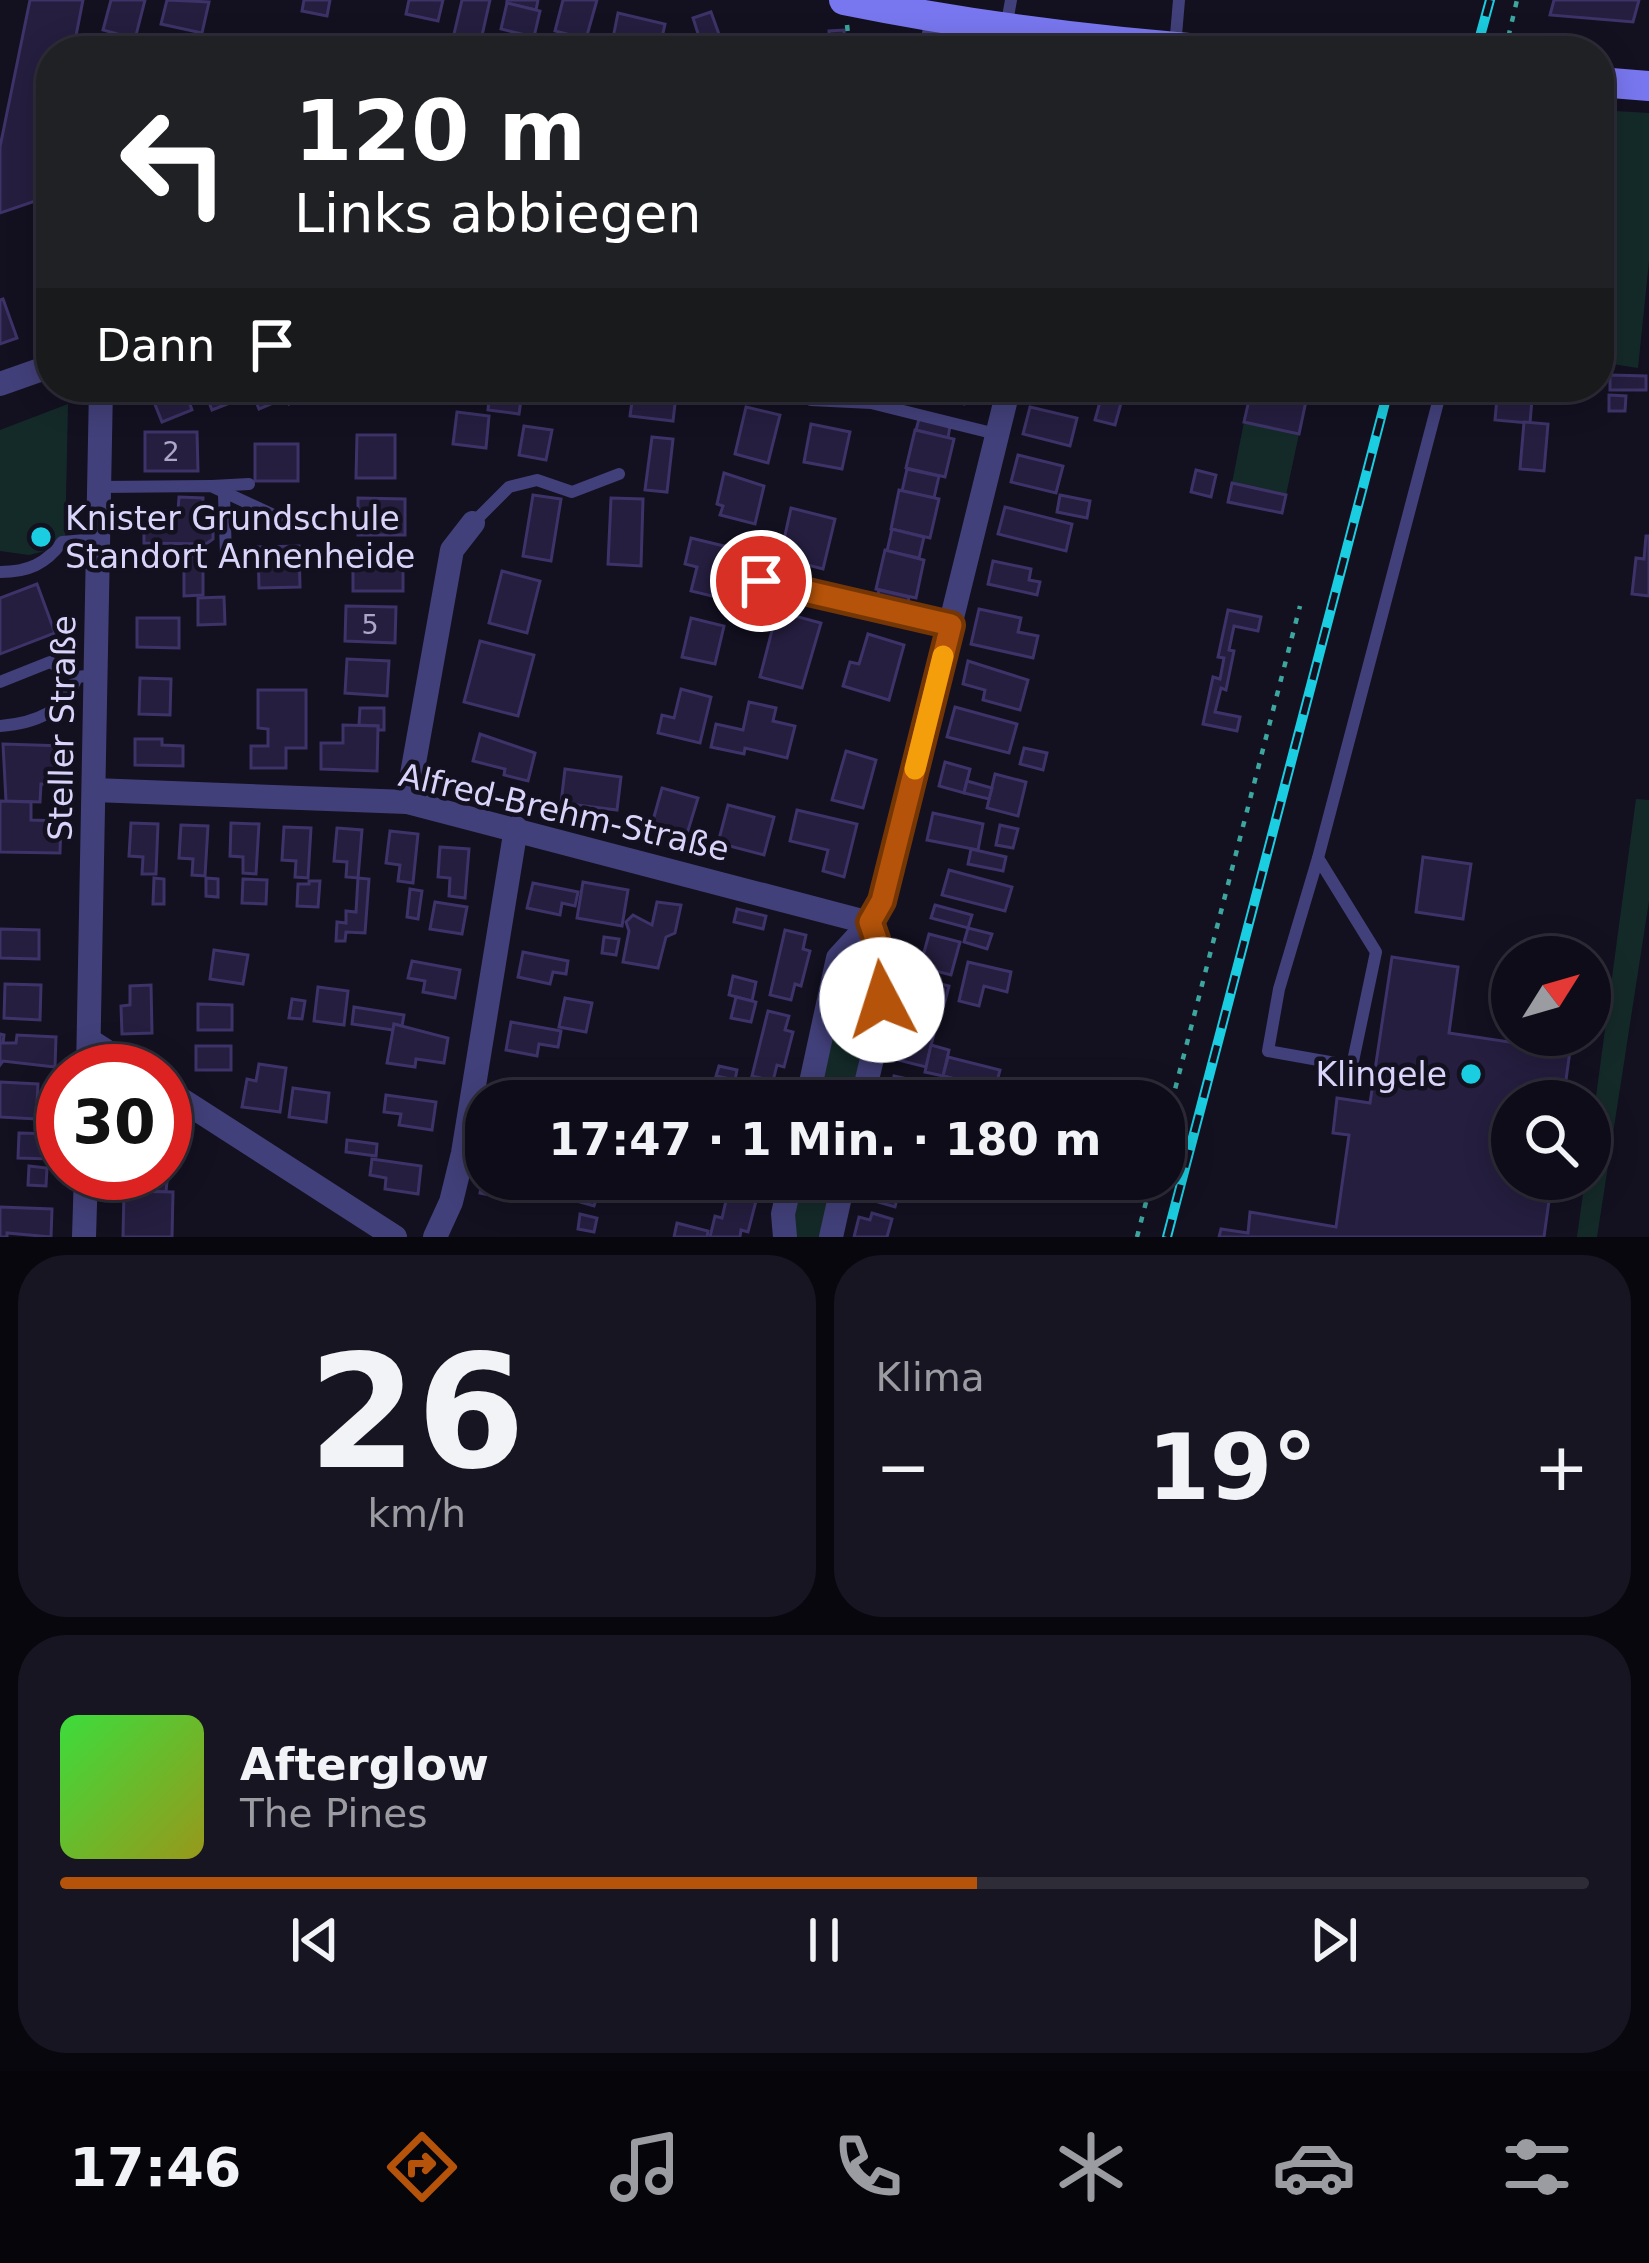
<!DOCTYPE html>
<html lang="de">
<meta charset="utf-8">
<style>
:root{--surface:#0e0c18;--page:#171521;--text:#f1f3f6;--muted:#9b9ba2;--line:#2e2c37;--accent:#b45309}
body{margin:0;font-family:"DejaVu Sans",sans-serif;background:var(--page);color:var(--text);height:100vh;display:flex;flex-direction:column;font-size:45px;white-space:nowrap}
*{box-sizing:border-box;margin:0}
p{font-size:39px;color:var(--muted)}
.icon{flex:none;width:66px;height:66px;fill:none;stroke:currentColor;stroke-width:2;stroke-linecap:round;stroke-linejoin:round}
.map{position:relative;height:1237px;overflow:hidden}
.sheet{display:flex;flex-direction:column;gap:18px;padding:18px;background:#08070d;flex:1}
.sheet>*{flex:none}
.top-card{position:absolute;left:36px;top:36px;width:1578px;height:366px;border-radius:48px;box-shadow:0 6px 30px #0003,0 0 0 3px var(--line);background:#202124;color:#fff;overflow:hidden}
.needle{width:78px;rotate:53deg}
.fabs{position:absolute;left:1491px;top:936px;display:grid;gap:24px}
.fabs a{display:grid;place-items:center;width:120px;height:120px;border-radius:50%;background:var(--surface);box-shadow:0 6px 30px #0003,0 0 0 3px var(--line);font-size:60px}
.speed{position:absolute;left:36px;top:1044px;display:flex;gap:24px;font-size:60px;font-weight:700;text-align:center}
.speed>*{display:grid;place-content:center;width:156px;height:156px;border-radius:50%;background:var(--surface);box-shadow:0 6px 30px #0003,0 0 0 3px var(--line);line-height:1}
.speed .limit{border:18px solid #d22;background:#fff;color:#111}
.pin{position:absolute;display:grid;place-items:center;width:102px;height:102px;color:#fff;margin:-51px;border:6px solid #fff;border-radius:50%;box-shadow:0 3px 12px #0007}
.me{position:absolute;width:132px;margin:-66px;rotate:355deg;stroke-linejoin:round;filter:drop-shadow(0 0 9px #0008)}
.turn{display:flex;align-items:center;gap:42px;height:252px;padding:0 60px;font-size:54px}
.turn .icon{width:156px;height:156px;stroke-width:2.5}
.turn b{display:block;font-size:84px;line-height:102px}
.then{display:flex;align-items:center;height:114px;padding:0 60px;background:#0003;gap:24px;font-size:45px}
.big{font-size:90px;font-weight:800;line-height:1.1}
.sheet .widget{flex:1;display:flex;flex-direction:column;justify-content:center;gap:18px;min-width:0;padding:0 42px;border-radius:48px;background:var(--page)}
.sheet .dial{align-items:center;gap:0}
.dial b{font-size:156px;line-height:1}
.song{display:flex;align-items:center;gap:36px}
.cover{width:144px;height:144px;border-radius:18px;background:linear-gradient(135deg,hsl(120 70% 55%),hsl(60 70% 35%))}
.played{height:12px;border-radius:6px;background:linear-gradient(90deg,var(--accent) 60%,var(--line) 60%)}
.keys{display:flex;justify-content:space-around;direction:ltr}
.heat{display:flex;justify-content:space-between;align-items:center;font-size:66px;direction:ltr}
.sheet .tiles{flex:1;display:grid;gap:18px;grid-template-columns:1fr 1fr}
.widget:last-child{grid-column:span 2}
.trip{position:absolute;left:465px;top:1080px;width:720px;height:120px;border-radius:48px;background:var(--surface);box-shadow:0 6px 30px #0003,0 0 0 3px var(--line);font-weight:800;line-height:120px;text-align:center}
.menu{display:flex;height:192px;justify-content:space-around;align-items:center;background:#06050a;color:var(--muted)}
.menu .icon{width:84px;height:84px}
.menu .on{color:var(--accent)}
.menu b{font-size:54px;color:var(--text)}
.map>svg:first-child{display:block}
.green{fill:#142a29}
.building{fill:#251e3f;stroke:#3d3368;stroke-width:3}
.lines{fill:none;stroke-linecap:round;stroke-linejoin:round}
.path{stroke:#3ca69f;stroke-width:4.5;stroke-dasharray:6 9;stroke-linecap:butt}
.lane{stroke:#42407a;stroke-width:12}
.street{stroke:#42407a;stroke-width:24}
.secondary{stroke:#7977ef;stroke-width:30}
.rail-casing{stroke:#1bcde0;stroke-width:10}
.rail{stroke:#131020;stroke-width:6;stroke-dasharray:18;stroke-linecap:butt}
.route-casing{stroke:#753606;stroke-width:30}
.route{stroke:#b45309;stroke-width:21}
.slow{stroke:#f59e0b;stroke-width:21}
.poi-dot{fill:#1bcde0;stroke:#131020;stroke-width:4.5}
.labels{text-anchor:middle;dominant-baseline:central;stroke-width:9;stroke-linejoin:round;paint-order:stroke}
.number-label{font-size:27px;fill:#aca6cb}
.poi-label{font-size:33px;fill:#d9d4fa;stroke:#131020;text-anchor:start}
.street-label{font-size:33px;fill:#d9d4fa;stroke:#131020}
</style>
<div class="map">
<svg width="1649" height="1237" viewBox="0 0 1649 1237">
<rect width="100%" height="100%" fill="#131020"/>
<g class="green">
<path d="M1599 110 1649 113V261L1638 368 1599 362Z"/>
<path d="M68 404 65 546 29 555 0 551V430Z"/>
<path d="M1244 422 1299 434 1286 495 1232 483Z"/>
<path d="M1636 799 1649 800V901L1597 1237H1577L1585 1179H1590V1141Z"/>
<path d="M854 952 873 959 875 971 854 1101H814L845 960Z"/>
<path d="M797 1179H837L823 1237H790Z"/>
</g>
<g class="building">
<path d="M30 0H83L73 51H51V162L44 198 0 213V147Z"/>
<path d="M111 0H145L135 39 103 30Z"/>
<path d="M167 0 209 2 202 33 161 24Z"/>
<path d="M304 0H330L327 16 302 11Z"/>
<path d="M409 0H443L438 21 406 14Z"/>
<path d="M462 0H490L481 40 454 34Z"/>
<path d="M507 0H538L536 10 507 3Z"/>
<path d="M563 0H597L586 39 555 31Z"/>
<path d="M1554 0H1639L1633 22 1550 15Z"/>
<path d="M507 3 540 11 534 37 501 29Z"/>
<path d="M711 12 725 51H687L702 46 693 18Z"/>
<path d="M618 13 665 24 659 51 611 48Z"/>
<path d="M844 30 845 48 830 49 829 31Z"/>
<path d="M811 35 817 51H769Z"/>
<path d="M3 299 17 338 0 344V300Z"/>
<path d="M1610 375 1646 376V390H1610Z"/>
<path d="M148 387H184L192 410 162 422Z"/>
<path d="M203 387H304L308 396 289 404 284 392 276 396 278 401 259 409 255 399 246 402 243 394 240 399 212 410Z"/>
<path d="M523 387 519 414 488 410 490 389Z"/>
<path d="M634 387H677L673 421 630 416Z"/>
<path d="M898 387H968L964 404Z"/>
<path d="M1033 387H1083L1079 401 1062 396 1061 402 1031 394Z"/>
<path d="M1115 387H1139L1136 397 1114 392Z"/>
<path d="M1252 387H1309L1299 434 1244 422Z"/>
<path d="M1498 387H1533L1530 423 1495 420Z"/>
<path d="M1103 391 1123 396 1115 425 1095 420Z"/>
<path d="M1609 395 1626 396 1625 411H1609Z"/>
<path d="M746 407 780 415 768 463 735 454Z"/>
<path d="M1030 407 1077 418 1070 446 1023 434Z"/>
<path d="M457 412 489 416 486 448 453 444Z"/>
<path d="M919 419 950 426 948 438 916 430Z"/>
<path d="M1524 422 1548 424 1544 471 1520 469Z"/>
<path d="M811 424 850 432 842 469 804 462Z"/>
<path d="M524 426 552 430 546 460 519 455Z"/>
<path d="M915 430 954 439 945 477 906 468Z"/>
<path d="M145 432H197L198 471H145Z"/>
<path d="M357 435H395V478H356Z"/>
<path d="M652 437 673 439 667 492 645 490Z"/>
<rect x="255" y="444" width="43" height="37"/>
<path d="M1018 455 1063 466 1056 493 1011 482Z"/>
<path d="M907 469 939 476 934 498 902 491Z"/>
<path d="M1196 470 1216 475 1211 497 1191 492Z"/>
<path d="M724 473 764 486 755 524 720 515 723 506 717 504Z"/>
<path d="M1232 483 1286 495 1282 513 1228 502Z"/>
<path d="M899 490 939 499 930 538 891 529Z"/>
<path d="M533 495 561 499 551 561 523 556Z"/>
<path d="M1060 495 1090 501 1087 518 1057 512Z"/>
<path d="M179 497 203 498 202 515H213V539L206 544 144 543V510L178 511Z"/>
<path d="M358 498 405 499V535H358Z"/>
<path d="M611 498 643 499 641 566 608 564Z"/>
<path d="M1005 507 1072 524 1066 551 998 534Z"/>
<path d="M791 508 835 519 823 569 780 558Z"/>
<path d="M892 529 924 537 919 558 887 551Z"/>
<path d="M1646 536H1649V596L1632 594 1636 558 1644 559Z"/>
<path d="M691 538 732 548 724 599 691 591 697 567 685 564Z"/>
<path d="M299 546 300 587 259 588 258 547Z"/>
<path d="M885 550 924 560 916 598 876 589Z"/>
<rect x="353" y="551" width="50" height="40"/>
<path d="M184 556H203V595L184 596Z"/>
<path d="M993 561 1031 569 1029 580 1040 582 1037 595 988 584Z"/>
<path d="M502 571 540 581 527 633 489 623Z"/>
<path d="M37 584 55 633 0 654V598Z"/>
<path d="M879 590 909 597 907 608 876 601Z"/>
<path d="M771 592 795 598 791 615 821 623 802 688 760 677 776 615 766 612Z"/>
<path d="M224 597 225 624 198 625V598Z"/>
<path d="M346 606 396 607 395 643 345 641Z"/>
<path d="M979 609 1021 618 1018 632 1038 636 1033 658 971 644Z"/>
<path d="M1228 610 1261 617 1258 631 1234 626 1229 650 1234 651 1226 690 1221 688 1215 712 1240 717 1237 731 1203 724 1213 677 1220 679 1224 658 1218 657Z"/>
<path d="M137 618H179V648L137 647Z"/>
<path d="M691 618 724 626 715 664 682 657Z"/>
<path d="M868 634 904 645 889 700 843 686 850 662 859 664Z"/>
<path d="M480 641 534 655 518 716 464 702Z"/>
<path d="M347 659 389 661 387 696 345 693Z"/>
<path d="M968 661 1028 680 1020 710 983 700 985 690 963 684Z"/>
<path d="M140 678 171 679 170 715 139 714Z"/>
<path d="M681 689 711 697 700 743 658 733 662 715 674 718Z"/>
<path d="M258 690H306V748H286V768H251V746H268V729L258 728Z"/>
<path d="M749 702 776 708 773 721 795 726 787 758 745 748 744 754 711 747 716 724 743 730Z"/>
<path d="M955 707 1017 724 1009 753 947 737Z"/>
<path d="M360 708H384V730H378V726L359 725Z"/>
<path d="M343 725 378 726 377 771 321 769V743H343Z"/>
<path d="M480 734 535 753 528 781 504 775 505 769 473 761Z"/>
<path d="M135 739H162V745L183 746V766L135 765Z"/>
<path d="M3 744 64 746 63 777H53V784H41L40 802 6 801Z"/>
<path d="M1024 748 1047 753 1043 770 1020 764Z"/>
<path d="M846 751 876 760 863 808 832 800Z"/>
<path d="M945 762 970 769 964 793 939 786Z"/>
<path d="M565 769 621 777 617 810 561 803Z"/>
<path d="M995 774 1026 782 1018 816 987 808Z"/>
<path d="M967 781 992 788 989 799 964 793Z"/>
<path d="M662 788 698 798 687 834 652 824Z"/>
<path d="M0 801 31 802V820L61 821 60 853 0 852Z"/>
<path d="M728 805 774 817 764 855 718 843Z"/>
<path d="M797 810 857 824 844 877 823 871 828 850 790 841Z"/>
<path d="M933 813 983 824 978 850 927 840Z"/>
<path d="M131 823 158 824 156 874H142L143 857 129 856Z"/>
<path d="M231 823 259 824 256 874 243 873V857L230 856Z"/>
<path d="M181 825 208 826 205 876 192 875 193 859 179 858Z"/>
<path d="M1000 825 1018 829 1013 848 996 845Z"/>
<path d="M284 827 311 828 308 878 295 877 296 861 282 860Z"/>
<path d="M337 828 362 830 358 878 346 877 347 862 334 861Z"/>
<path d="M390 831 418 834 413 883 398 881 400 865 386 863Z"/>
<path d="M440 847 469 849 465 898 449 896 450 878 438 877Z"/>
<path d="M971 849 1006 857 1003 871 968 864Z"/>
<path d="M1423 857 1471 864 1463 919 1416 912Z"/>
<path d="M949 870 1012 887 1005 911 942 895Z"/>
<path d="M154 878 164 879V904H153Z"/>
<path d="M206 878 218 879V897L206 896Z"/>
<path d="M358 878 369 879 365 933 346 932 345 941H336L337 922 346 923V911L356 912Z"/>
<path d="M243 879 267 880 266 904 242 903Z"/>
<path d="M309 881H320L318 907 297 906 298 884H309Z"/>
<path d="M583 882 628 890 622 926 577 918Z"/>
<path d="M533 883 578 892 575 906 562 903 560 915 527 908Z"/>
<path d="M410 889 422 891 418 919 407 917Z"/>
<path d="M435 902 467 907 462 934 430 929Z"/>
<path d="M657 902 681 905 675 933 666 937 658 968 623 962 629 931 626 922 633 915 652 925Z"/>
<path d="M935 905 972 915 968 928 931 918Z"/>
<path d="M737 909 766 916 763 929 734 922Z"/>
<path d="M968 928 992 934 987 949 964 942Z"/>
<path d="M0 929 39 930V959L0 958Z"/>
<path d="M785 930 806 935 803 949 810 951 801 986 795 984 791 1000 770 995Z"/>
<path d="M929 934 960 942 951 975 920 967Z"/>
<path d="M604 937 619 939 616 955 602 953Z"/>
<path d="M214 950 248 955 243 984 210 979Z"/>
<path d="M523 952 568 961 566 974 553 972 550 984 518 977Z"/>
<path d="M1392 957 1458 967 1449 1033 1570 1051 1563 1101H1512V1179H1552L1544 1237H1219L1221 1229 1248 1233 1250 1212 1336 1227 1349 1135 1333 1133 1337 1098 1370 1103Z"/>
<path d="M412 961 460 970 455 998 423 992 425 981 408 978Z"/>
<path d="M968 962 1011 972 1007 992 984 986 979 1006 959 1001Z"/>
<path d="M733 976 756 982 752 1001 729 995Z"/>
<path d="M918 978 949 986 940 1020 909 1012Z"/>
<path d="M5 984 41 985 40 1020 4 1018Z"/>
<path d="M151 985 152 1033 122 1034 121 1006 130 1005V986Z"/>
<path d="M318 987 348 991 344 1025 314 1021Z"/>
<path d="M736 997 756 1002 751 1022 731 1018Z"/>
<path d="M565 998 592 1003 586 1032 559 1027Z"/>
<path d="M292 999 305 1001 302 1019 289 1018Z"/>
<path d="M198 1004 232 1005V1030H198Z"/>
<path d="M354 1007 404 1015 402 1026 394 1024 393 1030 352 1024Z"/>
<path d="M768 1011 789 1016 785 1030 793 1032 784 1067 777 1065 773 1081 752 1076Z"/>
<path d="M511 1022 561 1031 558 1047 539 1044 537 1056 506 1050Z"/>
<path d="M394 1024 448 1038 444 1063 416 1059 415 1067 387 1063Z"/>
<path d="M913 1028 934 1033 926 1067 898 1060 905 1031 912 1033Z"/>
<path d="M0 1034 4 1035 3 1043H16L17 1035 56 1037 55 1067 3 1061 0 1065Z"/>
<path d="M931 1045 949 1050 943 1076 925 1072Z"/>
<rect x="196" y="1046" width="35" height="24"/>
<path d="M948 1057 1000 1070 995 1089 943 1076Z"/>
<path d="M259 1064 286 1068 280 1112 242 1107 247 1079 256 1081Z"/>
<path d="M719 1066 737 1070 735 1080 716 1076Z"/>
<path d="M894 1076 925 1083 921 1101H888Z"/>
<path d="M943 1076 967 1082 962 1100 938 1094Z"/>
<path d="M0 1082 38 1084 36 1119 0 1117Z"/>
<path d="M293 1088 329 1093 326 1122 289 1117Z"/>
<path d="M497 1093 538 1101H496Z"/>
<path d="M386 1095 436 1102 432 1130 399 1125 401 1114 384 1112Z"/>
<path d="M19 1133 53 1134 52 1159 18 1158Z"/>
<path d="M347 1140 377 1144 376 1156 346 1152Z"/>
<path d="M165 1151 167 1181 124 1180V1173H165Z"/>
<path d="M372 1159 421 1166 418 1194 385 1189 386 1178 370 1175Z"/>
<path d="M486 1164V1179H535L533 1190 512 1186 510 1199 480 1193Z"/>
<path d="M29 1166 47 1168 46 1186 28 1185Z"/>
<path d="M731 1179 753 1182 749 1195 757 1197 748 1232 741 1230 740 1237H710L715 1216 722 1218Z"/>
<path d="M869 1179H902L895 1207 864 1198Z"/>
<path d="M918 1179H940L936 1193 915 1188Z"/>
<path d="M145 1180 167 1181 166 1192 145 1191Z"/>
<path d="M584 1188 598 1193 594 1206 580 1202Z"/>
<path d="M124 1191 173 1192 172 1237H123Z"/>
<path d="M0 1207 52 1209 51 1237 7 1233V1237H0Z"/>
<path d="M872 1213 892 1219 887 1237H854L859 1217 870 1220Z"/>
<path d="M580 1214 597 1218 594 1232 578 1229Z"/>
<path d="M677 1223 708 1231 707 1237H674Z"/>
</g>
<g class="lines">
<g class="path">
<path d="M847 25 850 51"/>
<path d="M1505 51 1517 0"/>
<path d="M1164 1132 1300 606"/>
<path d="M1137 1237 1152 1179"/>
</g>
<g class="lane">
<path d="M1006 28 1011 0"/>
<path d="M1175 47 1179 0"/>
<path d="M811 400 871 403 996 434"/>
<path d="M212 486 249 484"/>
<path d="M99 487 211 486 278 517"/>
<path d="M224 495 226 555"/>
<path d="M473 523 509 487 537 480 572 492 619 474"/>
<path d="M0 572C28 572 46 564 62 542L97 539"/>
<path d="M761 581 951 625"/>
<path d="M0 682 50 662 77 677 95 675"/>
<path d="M0 726C36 723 64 712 77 677"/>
<path d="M1318 858 1376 952 1352 1066 1268 1051 1279 989 1318 858 1442 387"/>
</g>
<g class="street">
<path d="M919 51 932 43 937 20"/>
<path d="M0 384 51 366"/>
<path d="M94 790 407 802 870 923"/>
<path d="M407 802 452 550 473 523"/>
<path d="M89 1040 137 1071"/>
<path d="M88 1071 101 387"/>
<path d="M165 1089 395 1237"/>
<path d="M807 1101 838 958 870 923 882 901 1009 387"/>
<path d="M862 1101 878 1033 886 968 870 923"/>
<path d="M84 1237 86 1173"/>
<path d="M435 1237 451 1202 463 1153 516 828"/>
<path d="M785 1237 783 1214 791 1179"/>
<path d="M831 1237 844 1179"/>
</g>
<g class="secondary">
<path d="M844 0C972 26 1098 42 1228 51"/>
<path d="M1599 82 1649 86"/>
</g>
<defs>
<g id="rail">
<path d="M1476 51 1490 0"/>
<path d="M1167 1237 1389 387"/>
</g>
</defs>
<use href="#rail" class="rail-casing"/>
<use href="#rail" class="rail"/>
</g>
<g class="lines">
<defs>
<path id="route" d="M761 581 951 625 882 901 870 922 886 968 882 1000"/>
</defs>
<use href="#route" class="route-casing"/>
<use href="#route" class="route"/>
<path class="slow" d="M915 769 943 656"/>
</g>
<g class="poi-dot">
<circle cx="41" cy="537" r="12"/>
<circle cx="1471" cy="1074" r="12"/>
</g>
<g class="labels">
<g class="number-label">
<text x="171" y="451">2</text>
<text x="370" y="624">5</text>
</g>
<g class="poi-label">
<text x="65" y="518">Knister Grundschule<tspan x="65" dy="38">Standort Annenheide</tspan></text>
<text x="1447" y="1074" text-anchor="end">Klingele</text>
</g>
<g class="street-label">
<text transform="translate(62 728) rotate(-89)">Steller Straße</text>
<text transform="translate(564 812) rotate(13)">Alfred-Brehm-Straße</text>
</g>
</g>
</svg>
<div class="fabs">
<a><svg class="needle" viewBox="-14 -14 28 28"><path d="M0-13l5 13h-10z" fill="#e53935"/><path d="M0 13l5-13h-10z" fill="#9b9ba2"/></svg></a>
<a><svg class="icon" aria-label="search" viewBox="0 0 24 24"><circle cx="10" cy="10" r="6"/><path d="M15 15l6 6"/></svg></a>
</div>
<div class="speed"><div class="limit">30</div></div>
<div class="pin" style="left:761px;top:581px;background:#d93025"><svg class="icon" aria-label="arrive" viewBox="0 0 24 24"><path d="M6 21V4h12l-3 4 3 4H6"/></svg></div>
<svg class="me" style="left:882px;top:1000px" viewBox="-20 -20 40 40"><circle r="19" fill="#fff"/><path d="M0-13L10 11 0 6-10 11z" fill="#b45309"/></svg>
<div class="trip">17:47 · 1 Min. · 180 m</div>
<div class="top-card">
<div class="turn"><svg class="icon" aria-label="left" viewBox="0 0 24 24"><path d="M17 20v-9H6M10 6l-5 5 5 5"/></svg><div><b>120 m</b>Links abbiegen</div></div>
<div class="then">Dann<svg class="icon" aria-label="arrive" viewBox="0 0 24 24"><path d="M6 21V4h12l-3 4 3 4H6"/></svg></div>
</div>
</div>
<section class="sheet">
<div class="tiles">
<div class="widget dial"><b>26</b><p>km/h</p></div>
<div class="widget"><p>Klima</p>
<div class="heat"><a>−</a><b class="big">19°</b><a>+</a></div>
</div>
<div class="widget">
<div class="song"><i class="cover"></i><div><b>Afterglow</b><p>The Pines</p></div></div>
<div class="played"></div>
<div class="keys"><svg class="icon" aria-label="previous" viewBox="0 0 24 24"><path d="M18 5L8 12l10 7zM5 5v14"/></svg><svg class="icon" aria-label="pause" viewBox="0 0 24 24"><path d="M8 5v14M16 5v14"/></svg><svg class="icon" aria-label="next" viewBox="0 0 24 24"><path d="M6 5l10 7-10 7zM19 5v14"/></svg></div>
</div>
</div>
</section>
<nav class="menu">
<b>17:46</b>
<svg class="icon on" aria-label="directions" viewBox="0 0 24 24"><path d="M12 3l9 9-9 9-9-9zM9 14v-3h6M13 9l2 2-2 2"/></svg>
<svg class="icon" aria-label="music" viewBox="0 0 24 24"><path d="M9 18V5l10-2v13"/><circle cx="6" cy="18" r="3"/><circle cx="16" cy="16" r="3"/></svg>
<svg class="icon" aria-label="phone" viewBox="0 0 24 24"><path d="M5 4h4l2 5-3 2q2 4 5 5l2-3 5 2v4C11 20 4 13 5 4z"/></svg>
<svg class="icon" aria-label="climate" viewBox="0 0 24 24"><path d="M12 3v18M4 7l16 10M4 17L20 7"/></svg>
<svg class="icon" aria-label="car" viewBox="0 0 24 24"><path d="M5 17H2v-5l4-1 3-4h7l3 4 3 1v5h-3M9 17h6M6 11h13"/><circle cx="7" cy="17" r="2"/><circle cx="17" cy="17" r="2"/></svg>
<svg class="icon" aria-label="filters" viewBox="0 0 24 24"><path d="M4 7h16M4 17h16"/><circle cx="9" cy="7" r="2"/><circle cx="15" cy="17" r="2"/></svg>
</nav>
